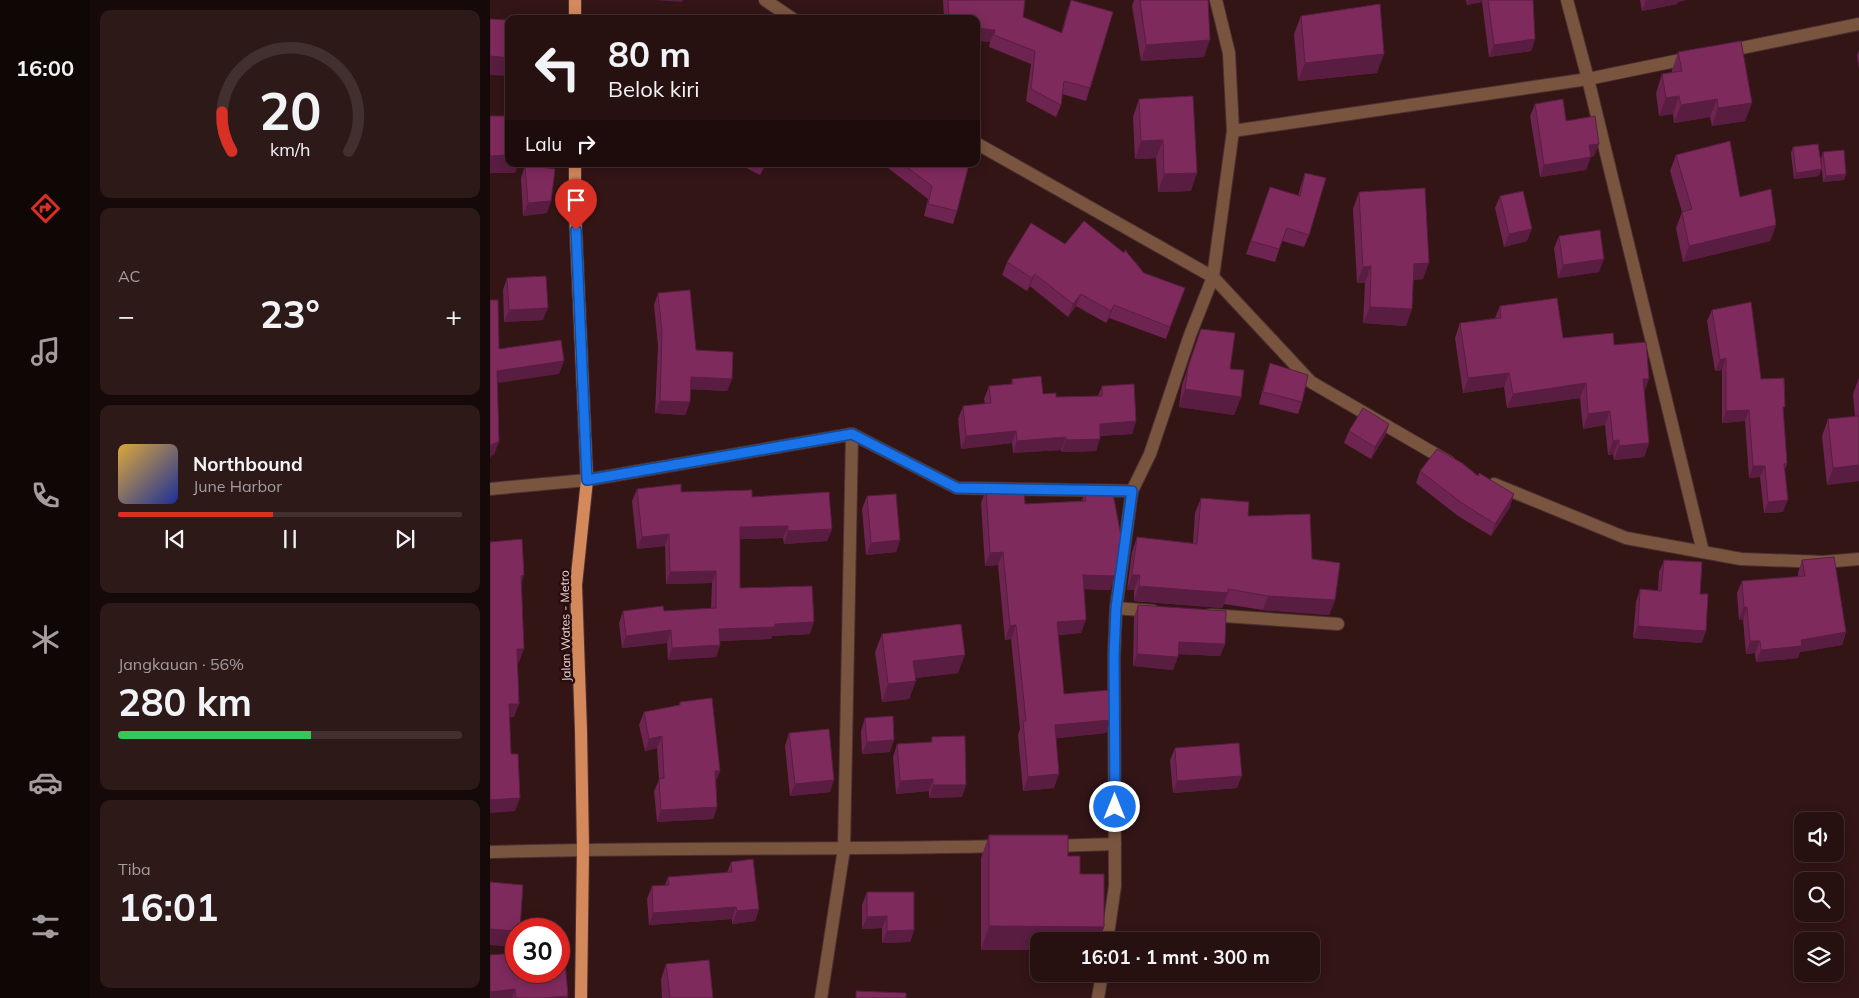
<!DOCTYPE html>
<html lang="id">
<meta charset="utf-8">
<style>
:root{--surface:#261010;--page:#2e1919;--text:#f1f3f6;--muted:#a49d9f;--line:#423030;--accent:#d93025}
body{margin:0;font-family:Mulish,sans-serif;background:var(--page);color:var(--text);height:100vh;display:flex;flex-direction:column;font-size:19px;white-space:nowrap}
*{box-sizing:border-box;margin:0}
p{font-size:16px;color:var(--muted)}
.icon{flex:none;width:28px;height:28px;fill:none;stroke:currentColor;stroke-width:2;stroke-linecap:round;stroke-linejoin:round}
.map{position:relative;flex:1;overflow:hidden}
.panel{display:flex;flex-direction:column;gap:10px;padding:10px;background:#150909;width:400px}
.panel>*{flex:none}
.top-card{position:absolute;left:15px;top:15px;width:475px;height:152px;border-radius:10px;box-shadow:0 2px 12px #0003,0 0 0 1px var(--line);background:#261010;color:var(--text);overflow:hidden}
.tools{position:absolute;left:1304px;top:812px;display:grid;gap:10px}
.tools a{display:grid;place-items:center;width:50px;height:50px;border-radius:10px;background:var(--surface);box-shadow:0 2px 12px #0003,0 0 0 1px var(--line);font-size:25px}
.speed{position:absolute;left:15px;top:918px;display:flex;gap:10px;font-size:25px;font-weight:700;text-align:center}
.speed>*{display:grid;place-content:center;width:65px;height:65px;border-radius:50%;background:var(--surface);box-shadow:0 2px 12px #0003,0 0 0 1px var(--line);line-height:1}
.speed .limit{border:8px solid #d22;background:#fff;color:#111}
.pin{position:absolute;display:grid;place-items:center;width:42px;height:42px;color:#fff;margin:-51px -21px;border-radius:50% 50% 50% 0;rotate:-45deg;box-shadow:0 0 5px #0007}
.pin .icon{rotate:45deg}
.me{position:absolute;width:55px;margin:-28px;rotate:0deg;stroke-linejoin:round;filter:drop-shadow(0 0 4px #0008)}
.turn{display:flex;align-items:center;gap:18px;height:105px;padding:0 20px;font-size:22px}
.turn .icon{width:65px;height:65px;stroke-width:2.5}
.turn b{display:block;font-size:35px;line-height:42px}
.then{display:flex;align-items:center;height:48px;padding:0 20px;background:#0003;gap:10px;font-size:19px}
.big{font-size:38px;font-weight:700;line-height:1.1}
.panel .tile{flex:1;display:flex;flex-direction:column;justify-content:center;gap:8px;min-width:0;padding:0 18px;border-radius:10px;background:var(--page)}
.panel .dial{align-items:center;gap:0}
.dial svg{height:130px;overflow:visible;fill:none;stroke:var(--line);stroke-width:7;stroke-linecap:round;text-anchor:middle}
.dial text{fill:var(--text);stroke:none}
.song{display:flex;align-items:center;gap:15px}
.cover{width:60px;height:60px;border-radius:8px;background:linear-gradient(135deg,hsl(40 70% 55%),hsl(230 70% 35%))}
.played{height:5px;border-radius:2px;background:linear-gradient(90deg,var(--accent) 45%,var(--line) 45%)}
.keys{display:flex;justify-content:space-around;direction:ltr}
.heat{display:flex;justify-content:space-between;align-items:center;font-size:28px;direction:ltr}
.charge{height:8px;border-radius:4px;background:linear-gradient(90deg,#34c759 56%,var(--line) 0)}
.trip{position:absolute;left:540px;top:932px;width:290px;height:50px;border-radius:10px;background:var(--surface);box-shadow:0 2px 12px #0003,0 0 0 1px var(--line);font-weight:700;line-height:50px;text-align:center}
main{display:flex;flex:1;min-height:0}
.tabs{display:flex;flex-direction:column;width:90px;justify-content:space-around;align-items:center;background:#0f0606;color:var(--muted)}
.tabs .icon{width:35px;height:35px}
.tabs .selected{color:var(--accent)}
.tabs b{font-size:22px;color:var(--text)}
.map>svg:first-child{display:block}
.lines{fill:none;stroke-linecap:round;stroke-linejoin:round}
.minor-casing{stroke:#4d3031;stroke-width:14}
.major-casing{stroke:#4d3031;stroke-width:14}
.minor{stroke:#795540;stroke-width:12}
.major{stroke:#d4895c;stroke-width:12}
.wall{fill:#6d2450}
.shaded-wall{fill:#591d41}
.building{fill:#7f2a5d;stroke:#591d41}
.route-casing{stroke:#114b97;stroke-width:12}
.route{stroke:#1a73e8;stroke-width:9}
.labels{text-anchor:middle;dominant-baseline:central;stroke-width:5;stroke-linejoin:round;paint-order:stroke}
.street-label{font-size:12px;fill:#eed8d8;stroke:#290c0d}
</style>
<main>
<nav class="tabs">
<b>16:00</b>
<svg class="icon selected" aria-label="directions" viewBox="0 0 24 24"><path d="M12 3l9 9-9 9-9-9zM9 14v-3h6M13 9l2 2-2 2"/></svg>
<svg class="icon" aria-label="music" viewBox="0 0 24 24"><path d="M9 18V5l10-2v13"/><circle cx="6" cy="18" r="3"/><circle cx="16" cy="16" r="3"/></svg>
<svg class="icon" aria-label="phone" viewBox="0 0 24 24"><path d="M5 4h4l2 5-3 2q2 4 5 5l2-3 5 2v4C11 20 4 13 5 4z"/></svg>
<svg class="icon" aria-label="climate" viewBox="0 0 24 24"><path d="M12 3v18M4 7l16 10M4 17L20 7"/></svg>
<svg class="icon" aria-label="car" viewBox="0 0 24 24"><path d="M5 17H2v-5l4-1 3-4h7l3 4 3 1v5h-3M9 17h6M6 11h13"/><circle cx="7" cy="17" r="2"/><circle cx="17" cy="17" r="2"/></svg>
<svg class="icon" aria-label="filters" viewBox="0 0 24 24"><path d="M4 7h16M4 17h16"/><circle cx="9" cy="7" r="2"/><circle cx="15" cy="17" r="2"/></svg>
</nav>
<section class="panel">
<div class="tile dial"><svg viewBox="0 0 100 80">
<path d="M14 69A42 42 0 1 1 86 69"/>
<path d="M14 69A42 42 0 0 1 8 45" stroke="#d93025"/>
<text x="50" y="56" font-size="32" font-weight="700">20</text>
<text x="50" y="72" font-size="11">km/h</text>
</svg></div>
<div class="tile"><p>AC</p>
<div class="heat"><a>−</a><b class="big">23°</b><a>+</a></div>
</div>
<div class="tile">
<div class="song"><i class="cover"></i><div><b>Northbound</b><p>June Harbor</p></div></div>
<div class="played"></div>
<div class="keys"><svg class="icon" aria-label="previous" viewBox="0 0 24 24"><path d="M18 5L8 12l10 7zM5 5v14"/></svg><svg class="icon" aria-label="pause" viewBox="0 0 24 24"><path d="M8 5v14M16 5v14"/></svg><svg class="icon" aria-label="next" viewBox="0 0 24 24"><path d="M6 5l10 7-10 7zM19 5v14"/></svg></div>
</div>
<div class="tile"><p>Jangkauan · 56%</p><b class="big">280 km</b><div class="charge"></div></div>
<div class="tile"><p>Tiba</p><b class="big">16:01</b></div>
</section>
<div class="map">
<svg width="1369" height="998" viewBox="0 0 1369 998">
<rect width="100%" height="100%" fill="#331516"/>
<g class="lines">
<defs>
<g id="minor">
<path d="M275 0 303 19"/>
<path d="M1077 0 1098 79 1213 552"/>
<path d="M1237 51 1369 24"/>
<path d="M743 131 1098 79 1200 58"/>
<path d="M486 143 723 277 821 382 959 462"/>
<path d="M1004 484 1136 538 1251 559 1333 562 1369 559"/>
<path d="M0 489 97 480 362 434 467 488 642 491"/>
<path d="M626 608 663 611"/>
<path d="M720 615 848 624"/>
<path d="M562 846 625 844"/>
<path d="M0 852C171 847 342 850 512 846"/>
<path d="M617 941 625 886 624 656 626 608 642 491 660 454 700 335 723 277 743 131 739 53 726 0"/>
<path d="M331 998 354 849 362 434"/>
<path d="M608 998 612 974"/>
</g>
<g id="major">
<path d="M85 0V19"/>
<path d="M85 164V211L97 480 86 585 91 731 93 849 91 998"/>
</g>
</defs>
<use href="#minor" class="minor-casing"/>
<use href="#major" class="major-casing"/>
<use href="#minor" class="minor"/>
<use href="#major" class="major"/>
</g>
<g class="wall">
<path d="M453 0H535L533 17 571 33 577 12 581 0 600 88 596 101 572 94 571 105 566 117 536 101 541 64 499 47 500 42 486 19H454Z"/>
<path d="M644 0H718L714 57 651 61 642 6Z"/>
<path d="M976 0H1043L1045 39 1041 51 999 57 992 2 977 5Z"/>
<path d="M1150 0H1196L1188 2 1187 4 1152 11Z"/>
<path d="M811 16 887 73 808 81 804 34Z"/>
<path d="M1369 50V69L1367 55Z"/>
<path d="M1188 52 1255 121 1222 126 1220 117 1184 123 1183 114 1169 116 1166 93 1172 74 1182 73V70Z"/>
<path d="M649 99 701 191 668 192 666 158 645 159 643 117Z"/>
<path d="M1045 104 1076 121 1109 144 1104 156 1100 157 1096 170 1050 177 1040 116Z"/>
<path d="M1303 147 1329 176 1304 179 1301 153Z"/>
<path d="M1333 152 1356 174 1354 180 1333 182 1331 159Z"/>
<path d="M1186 155 1250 197 1286 225 1280 241 1193 262 1186 228 1192 212 1180 171Z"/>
<path d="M249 164H276L270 175Z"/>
<path d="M393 164H479L467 211 463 224 434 216 438 199Z"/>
<path d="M35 165 57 213 33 216 31 178Z"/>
<path d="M815 173 819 235 814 247 792 241 785 262 756 254 780 187 808 196 811 185Z"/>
<path d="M869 192 933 279 923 280 916 326 873 323 875 283H867L863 209Z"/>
<path d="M1010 196 1037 241 1014 247 1005 208Z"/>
<path d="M1069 236 1109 272 1068 278 1064 248Z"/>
<path d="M575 244 695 288 676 339 619 318 616 323 586 306 578 317 540 286 537 291 512 275 517 262Z"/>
<path d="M17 278 53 320 14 322 13 290Z"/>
<path d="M168 293 206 350 242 379 237 391 200 389V402L195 415 165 413 168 346 164 305Z"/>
<path d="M1010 306 1073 338 1124 345 1154 392 1159 443 1154 457 1124 460 1123 454 1118 455 1115 425 1093 429 1090 398 1017 408 1014 387 973 393 965 338 970 323 1005 318Z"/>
<path d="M1222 310 1271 379 1293 413 1297 464 1295 469 1293 512 1274 513 1270 477 1259 478 1255 421 1232 423V370L1225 371 1217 321Z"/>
<path d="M711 329 751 397 744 415 689 407 692 385Z"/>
<path d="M780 363 812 402 808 414 769 404 776 376Z"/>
<path d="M1369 378V481L1337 485 1332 436 1338 419 1365 417 1363 394Z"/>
<path d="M522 379 553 394 566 397 608 396 612 386 646 421 642 434 610 436 606 451 571 452V450L523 453 522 443 471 449 468 419 473 406 495 404 494 399 499 386 521 384Z"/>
<path d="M899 424 895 436 881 459 854 443 859 431Z"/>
<path d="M930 471 1020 507 1001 536 968 516 926 483Z"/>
<path d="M147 489 262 497 342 529 337 541 294 544 293 538 250 539V588L320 634 282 636 281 639 230 641V645L226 657 178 660 177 643 132 648 129 623 133 611H174L221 608 222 583 176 584 175 546 147 549 142 501Z"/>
<path d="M496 489 535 504 592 501 595 492 625 576 620 590 594 589 591 633 568 635 574 694 621 720 616 733 566 738 564 788 533 791 528 735 530 729 521 639 515 640 508 565 495 566 491 503Z"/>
<path d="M377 496 410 540 406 552 376 555 372 509Z"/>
<path d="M711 498 758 516 822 559 845 600 839 615 773 610 734 604 732 608 644 601V590H637L642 552 647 537 703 543 705 513Z"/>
<path d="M1174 560 1212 643 1143 638 1146 602 1150 589 1168 591 1169 572Z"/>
<path d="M1312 560 1356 632 1352 645 1310 652 1308 658 1266 662 1265 653 1256 654 1253 619 1249 620 1247 593 1252 581 1308 577V573Z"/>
<path d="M648 605 735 644 730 656 688 654 683 670 643 666 644 617Z"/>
<path d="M392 634 468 673 425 678 419 699 392 702 385 652Z"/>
<path d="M190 702 230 771 226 781 227 807 223 819 167 822 164 791 169 780 167 748 155 751 149 725 154 712 189 705Z"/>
<path d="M375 718 400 752 372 754 371 731Z"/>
<path d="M299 733 340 792 300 796 295 746Z"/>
<path d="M442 737 472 797 439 798V791L406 794 403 757 407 744 441 742Z"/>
<path d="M685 748 747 788 683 793 680 760Z"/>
<path d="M499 835 578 856 590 874 614 927 609 941H549V950H491V858Z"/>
<path d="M241 862 269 909 265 921 242 924V919L159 925 157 899 162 886 175 885 178 877 237 873Z"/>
<path d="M377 892 424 930 420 942 392 943V928L372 929V905Z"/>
<path d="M0 955 78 996V998H0Z"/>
<path d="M176 964 223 998H172L171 979Z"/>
</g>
<g class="shaded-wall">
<path d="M164 0H193L192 2Z"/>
<path d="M978 0H993L992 2 977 5Z"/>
<path d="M1156 0H1196L1188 2 1187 4 1152 11Z"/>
<path d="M486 28 505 30 500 42 486 41Z"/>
<path d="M1045 39 1041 51 999 57 1004 45Z"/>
<path d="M720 40 714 57 651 61 656 45Z"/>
<path d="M894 54 887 73 808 81 815 63Z"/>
<path d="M0 56 19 58V76L0 75Z"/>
<path d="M1189 96 1183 114 1169 116 1176 98Z"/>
<path d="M1227 99 1220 117 1184 123 1191 105Z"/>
<path d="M1262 103 1255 121 1222 126 1228 108Z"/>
<path d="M673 140 666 158 645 159 651 141Z"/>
<path d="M1109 144 1104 156 1094 158 1099 145Z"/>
<path d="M19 155V164H29L25 173H0V156Z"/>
<path d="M1101 157 1096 170 1050 177 1054 165Z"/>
<path d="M143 164H185V165L142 167Z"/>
<path d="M274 164H276L270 175Z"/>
<path d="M1332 169 1329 176 1304 179 1306 173Z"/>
<path d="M707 173 701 191 668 192 674 174Z"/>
<path d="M1356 174 1354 180 1333 182 1336 176Z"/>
<path d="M61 201 57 213 33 216 38 203Z"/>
<path d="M1286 225 1280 241 1193 262 1199 246Z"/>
<path d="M1042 229 1037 241 1014 247 1019 234Z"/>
<path d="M1114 259 1109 272 1068 278 1073 265Z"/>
<path d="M939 263 933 279 918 280 924 264Z"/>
<path d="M881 266 875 283H867L873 267Z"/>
<path d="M545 274 540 286 537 291 542 278Z"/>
<path d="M591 294 586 306 578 317 583 304Z"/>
<path d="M624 305 619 318 616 323 621 311Z"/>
<path d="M880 307 922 309 916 326 873 323Z"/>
<path d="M58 308 53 320 14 322 19 310Z"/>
<path d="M1236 358 1232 370 1225 371 1230 360Z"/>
<path d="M74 361 69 374 2 384 7 371Z"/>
<path d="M1019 373 1014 387 973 393 978 378Z"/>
<path d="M201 377 242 379 237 391 196 389Z"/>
<path d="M1153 379H1159L1154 393Z"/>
<path d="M1096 383 1090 398 1017 408 1023 394Z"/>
<path d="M695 389 751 397 744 415 689 407Z"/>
<path d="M170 401 200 402 195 415 165 413Z"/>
<path d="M1259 410 1255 421 1232 423 1236 411Z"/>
<path d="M1120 411 1115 425 1093 429 1098 414Z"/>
<path d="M646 421 642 434 605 436 610 424Z"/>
<path d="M899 424 895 436 881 459 885 447Z"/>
<path d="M526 431 522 443 471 449 476 436Z"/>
<path d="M576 437 571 450 523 453 527 441Z"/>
<path d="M610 439 606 451 571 452 576 440Z"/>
<path d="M1129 440 1123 454 1118 455 1123 441Z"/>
<path d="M9 442 4 455 0 456V445Z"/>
<path d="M1159 443 1154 457 1124 460 1129 446Z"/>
<path d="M1369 465V481L1337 485 1343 468Z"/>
<path d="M1263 466H1275L1270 477 1259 478Z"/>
<path d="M1024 494 1020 507 1001 536 1005 524Z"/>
<path d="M1298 500 1293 512 1274 513 1278 502Z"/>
<path d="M298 526 293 538 245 539 250 527Z"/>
<path d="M342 529 337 541 294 544 298 531Z"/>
<path d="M179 534 175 546 147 549 152 537Z"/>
<path d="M410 540 406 552 376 555 381 543Z"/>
<path d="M513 552 508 565 495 566 500 553Z"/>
<path d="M226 571 222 583 176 584 180 572Z"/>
<path d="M34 575 30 589 31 576Z"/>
<path d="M593 575 625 576 620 590 588 589Z"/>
<path d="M642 575H650L644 590H637Z"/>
<path d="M649 586 738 593 732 608 644 601Z"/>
<path d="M778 596 845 600 839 615 773 610Z"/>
<path d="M1254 607H1257L1253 619 1249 620Z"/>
<path d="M596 620 591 633 562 636 567 622Z"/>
<path d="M324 622 320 634 282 636 281 639 225 641 229 629 285 624Z"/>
<path d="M526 625 521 639 515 640 520 626Z"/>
<path d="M1148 626 1216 631 1212 643 1143 638Z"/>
<path d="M181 630 177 643 132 648 136 636Z"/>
<path d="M1356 632 1352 645 1310 652 1308 658 1266 662 1271 650 1311 640Z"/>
<path d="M1260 641H1270L1265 653 1256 654Z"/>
<path d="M689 642 735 644 730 656 684 654Z"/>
<path d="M230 645 226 657 178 660 182 648Z"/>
<path d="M27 649H34L29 662H22Z"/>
<path d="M647 654 688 657 683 670 643 666Z"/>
<path d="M475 655 468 673 417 679 423 661Z"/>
<path d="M426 681 419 699 392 702 398 684Z"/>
<path d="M19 704H29L24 717 14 718Z"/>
<path d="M621 720 616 733 560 739 565 725Z"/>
<path d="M172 736 167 748 155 751 159 739Z"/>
<path d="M404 740 400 752 372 754 377 742Z"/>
<path d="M225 771H230L225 783Z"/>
<path d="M569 774 564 788 533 791 538 777Z"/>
<path d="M752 776 747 788 683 793 687 781Z"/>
<path d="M443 779 439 791 406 794 410 781Z"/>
<path d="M344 780 340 792 300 796 305 784Z"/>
<path d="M443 785H476L472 797 439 798Z"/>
<path d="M30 798 25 811 0 813V800Z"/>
<path d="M227 807 223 819 167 822 171 810Z"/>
<path d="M246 907 242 919 159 925 163 913Z"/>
<path d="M269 909 265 921 242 924 247 911Z"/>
<path d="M397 916 392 928 372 929 377 917Z"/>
<path d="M499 926 614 927 609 941H549V950H491Z"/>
<path d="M0 929 26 931V940L24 947 0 945Z"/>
<path d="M424 930 420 942 392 943 397 931Z"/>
<path d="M25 989 22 998H0V992Z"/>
<path d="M78 996V998H52Z"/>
</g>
<g class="building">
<path d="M458 0H535L533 17 572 33 581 0 623 12 600 88 574 81 571 105 541 89 545 51 504 35 505 30 486 28V19H459Z"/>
<path d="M650 0H718L720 40 656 45Z"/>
<path d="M998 0H1043L1045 39 1004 45Z"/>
<path d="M890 4 894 54 815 63 811 16Z"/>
<path d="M0 19 16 20 19 27V58L0 56Z"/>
<path d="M1251 41 1262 103 1228 108 1227 99 1191 105 1189 96 1176 98 1172 74 1192 71 1188 52Z"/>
<path d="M703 96 707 173 674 174 673 140 651 141 649 99Z"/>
<path d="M1073 99 1076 121 1105 116 1109 144 1099 145 1101 157 1054 165 1045 104Z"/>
<path d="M0 116H19V155L0 156Z"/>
<path d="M1240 141 1250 197 1281 189 1286 225 1199 246 1192 212 1202 209 1186 155Z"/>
<path d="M1328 144 1332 169 1306 173 1303 147Z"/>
<path d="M1354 150 1356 174 1336 176 1333 152Z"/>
<path d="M413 164H479L467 211 438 204 442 186Z"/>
<path d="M35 165 65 169 61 201 38 203Z"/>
<path d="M815 173 836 178 819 235 797 228 789 249 761 241 780 187 810 196Z"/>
<path d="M935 188 939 263 924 264 922 309 880 307 881 266 873 267 869 192Z"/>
<path d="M1033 191 1042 229 1019 234 1010 196Z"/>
<path d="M594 221 634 253 635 250 654 273 695 288 680 327 624 305 621 311 591 294 583 304 545 274 542 278 517 262 541 223 575 244Z"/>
<path d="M1110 230 1114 259 1073 265 1069 236Z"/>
<path d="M56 276 58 308 19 310 17 278Z"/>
<path d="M200 290 206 350 243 352 242 379 201 377 200 402 170 401 172 333 168 293Z"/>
<path d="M1067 298 1073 338 1123 333 1124 345 1156 342 1159 379H1153L1159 443 1129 446V440L1123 441 1120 411 1098 414 1096 383 1023 394 1019 373 978 378 970 323 1011 318 1010 306Z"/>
<path d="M0 300H8L9 349 71 340 74 361 7 371 9 442 0 445V458Z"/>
<path d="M1261 302 1271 379 1294 378 1295 407H1293L1297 464H1294L1298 500 1278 502 1275 466H1263L1259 410 1236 411V358L1230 360 1222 310Z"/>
<path d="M711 329 745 333 740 369 754 370 751 397 695 389 698 367Z"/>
<path d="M780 363 818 375 812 402 773 392Z"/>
<path d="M551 376 553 394 566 393V397L612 396V386L644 384 646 421 610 424V439L576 440V437L527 441 526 431 476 436 473 406 501 403 499 386 523 384 522 379Z"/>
<path d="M873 408 899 424 885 447 859 431Z"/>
<path d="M1369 416V465L1343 468 1338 419Z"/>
<path d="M947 449 972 463 988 476 989 473 1024 494 1005 524 972 503 930 471Z"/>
<path d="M191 484V492L262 490V497L339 492 342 529 298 531V526L250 527V588L322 586 324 622 285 624V627L229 629 230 645 182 648 181 630 136 636 133 611 173 606 174 611 226 608V571L180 572 179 534 152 537 147 489Z"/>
<path d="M534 487 535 504 596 501 595 492 622 488 631 536 625 576 593 575 596 620 567 622 574 694 619 690 621 720 565 725 569 774 538 777 533 721H536L526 625 520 626 513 552 500 553 496 489Z"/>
<path d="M406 494 410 540 381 543 377 496Z"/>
<path d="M711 498 759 502 758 516 820 514 822 559 850 563 845 600 778 596 738 589V593L649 586 650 575H642L647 537 707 544Z"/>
<path d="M32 539 34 575 31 576 34 649H27L29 704H19L21 754H28L30 798 0 800V542Z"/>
<path d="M1344 557 1356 632 1311 640 1312 646 1271 650 1270 641H1260L1257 607H1254L1252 581 1315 576 1312 560Z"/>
<path d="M1174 560 1212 562 1210 594H1218L1216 631 1148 626 1150 589 1171 591Z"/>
<path d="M648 605 736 611 735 644 689 642 688 657 647 654Z"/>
<path d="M471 624 475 655 423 661 426 681 398 684 392 634Z"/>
<path d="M222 698 230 771H225L227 807 171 810 169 779 174 778 172 736 159 739 154 712 190 705V702Z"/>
<path d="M403 716 404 740 377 742 375 718Z"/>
<path d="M339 729 344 780 305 784 299 733Z"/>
<path d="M475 736 476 785H443V779L410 781 407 744 442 742V737Z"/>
<path d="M749 743 752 776 687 781 685 748Z"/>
<path d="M499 835H578V856H590V874H614V927L499 926Z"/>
<path d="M263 859 269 909 247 911 246 907 163 913 162 886 179 885 178 877 242 872 241 862Z"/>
<path d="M0 882 33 885 30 929H26V931L0 929Z"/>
<path d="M377 892H424V930L397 931V916L377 917Z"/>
<path d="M74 948 78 996 52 998H26L25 989 0 992V955L26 953V971H69V949Z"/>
<path d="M219 960 223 998H180L176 964Z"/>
<path d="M366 991 416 993V998H366Z"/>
</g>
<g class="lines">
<defs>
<path id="route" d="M86 230 97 480 362 434 467 488 642 491 626 608 624 656 625 807"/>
</defs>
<use href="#route" class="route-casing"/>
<use href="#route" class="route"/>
</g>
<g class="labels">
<g class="street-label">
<text transform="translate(75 626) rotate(-91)">Jalan Wates - Metro</text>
</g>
</g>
</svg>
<div class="tools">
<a><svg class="icon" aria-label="sound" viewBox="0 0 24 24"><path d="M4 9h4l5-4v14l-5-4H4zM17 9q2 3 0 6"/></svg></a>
<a><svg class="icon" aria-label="search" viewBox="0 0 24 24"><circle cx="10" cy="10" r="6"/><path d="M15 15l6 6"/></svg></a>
<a><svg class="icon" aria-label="layers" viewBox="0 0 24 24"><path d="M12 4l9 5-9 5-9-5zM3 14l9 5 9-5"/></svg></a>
</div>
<div class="speed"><div class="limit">30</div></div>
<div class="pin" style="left:86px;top:230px;background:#d93025"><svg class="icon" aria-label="arrive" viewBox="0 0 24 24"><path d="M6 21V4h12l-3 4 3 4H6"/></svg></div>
<svg class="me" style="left:625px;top:807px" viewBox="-20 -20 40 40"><circle r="17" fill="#1a73e8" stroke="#fff" stroke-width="3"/><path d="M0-11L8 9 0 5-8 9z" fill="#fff"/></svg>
<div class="trip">16:01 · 1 mnt · 300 m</div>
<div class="top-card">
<div class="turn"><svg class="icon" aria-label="left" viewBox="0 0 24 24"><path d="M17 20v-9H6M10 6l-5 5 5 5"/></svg><div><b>80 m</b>Belok kiri</div></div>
<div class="then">Lalu<svg class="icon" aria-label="right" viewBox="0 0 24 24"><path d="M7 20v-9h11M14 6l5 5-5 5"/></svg></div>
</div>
</div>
</main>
